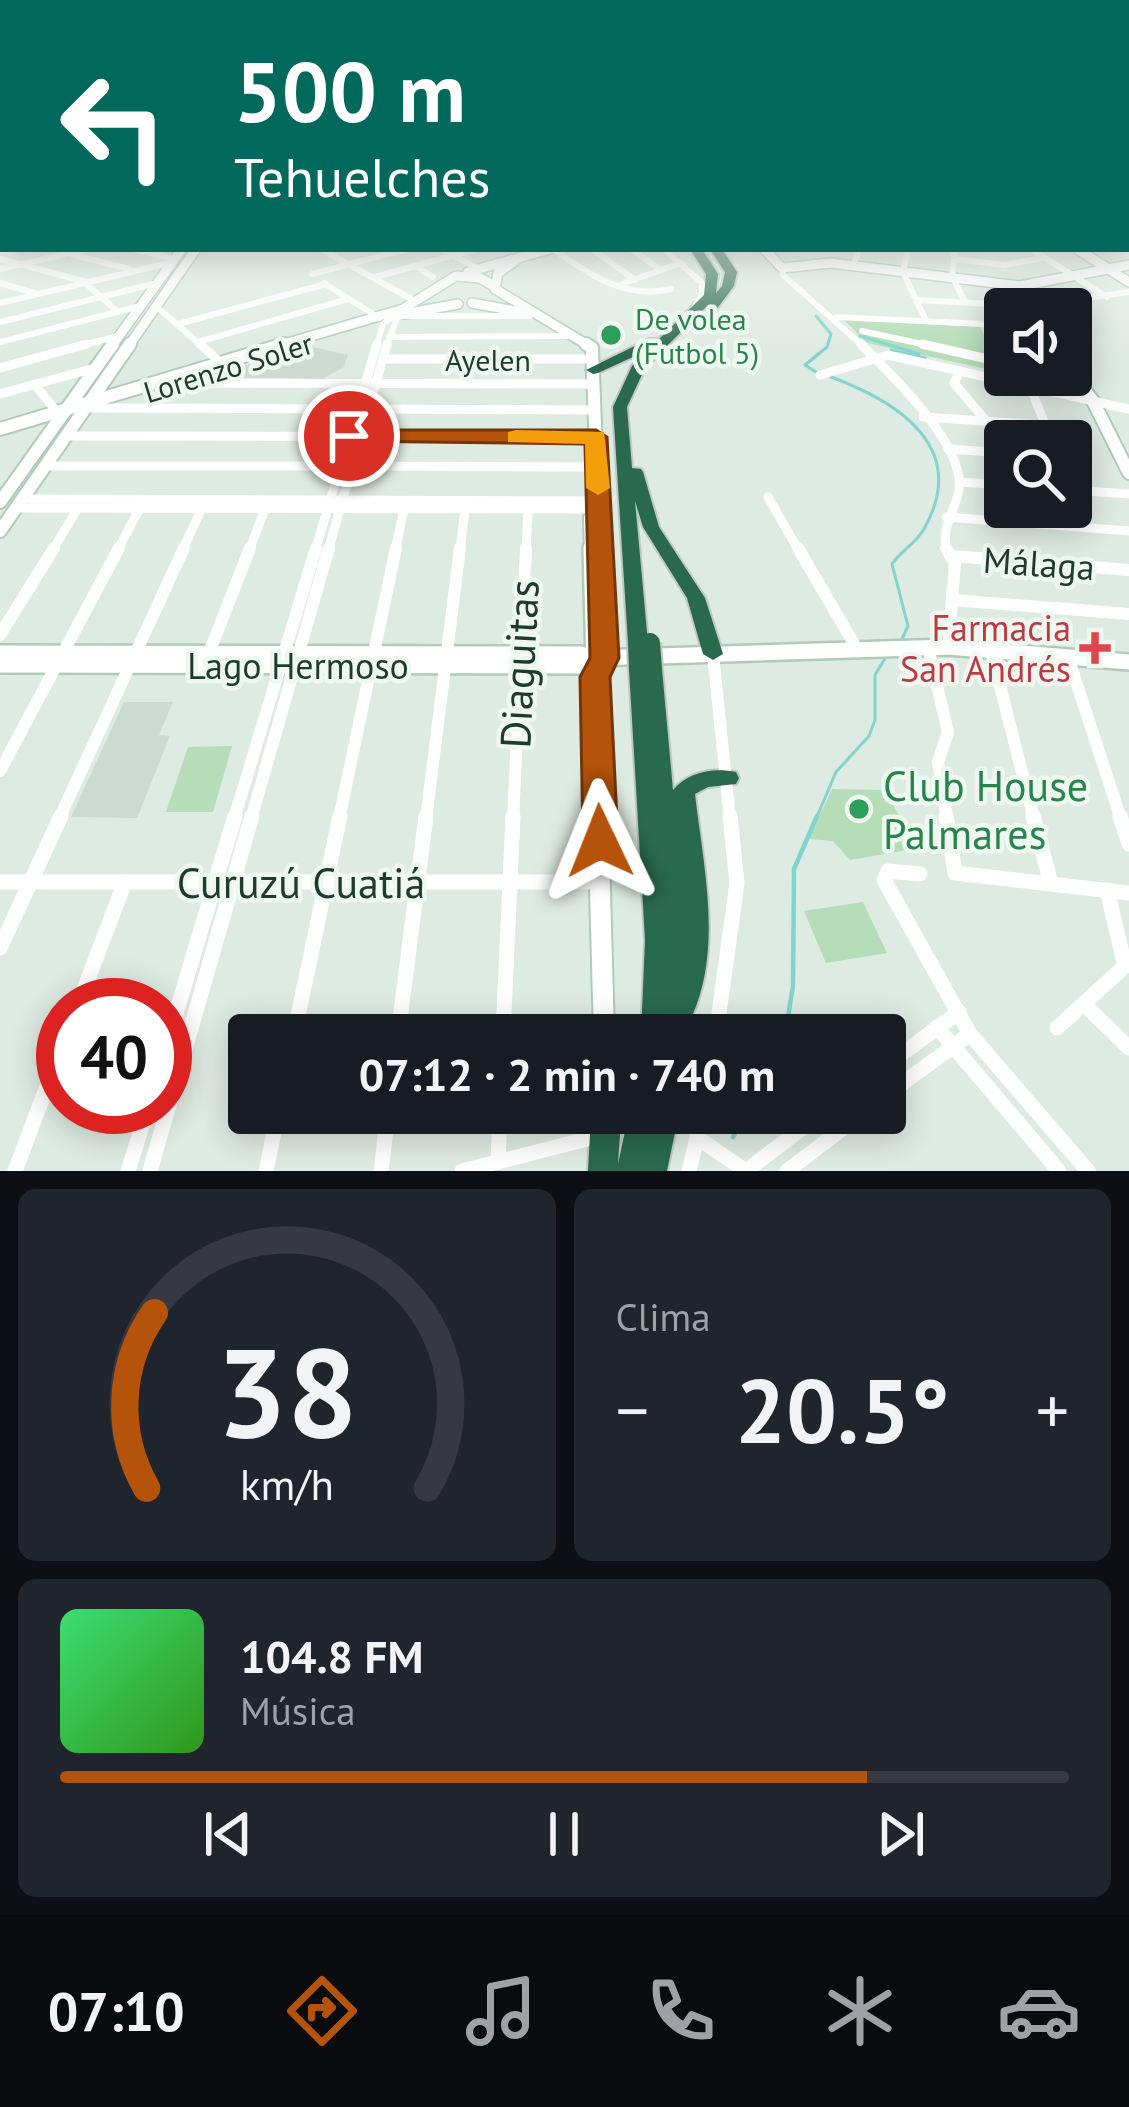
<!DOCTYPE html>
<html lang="es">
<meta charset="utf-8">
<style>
:root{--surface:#171b24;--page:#20242c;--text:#f1f3f6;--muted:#9ea1a6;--line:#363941;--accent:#b45309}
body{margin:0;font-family:"PT Sans",sans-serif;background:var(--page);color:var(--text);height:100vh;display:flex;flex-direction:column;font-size:45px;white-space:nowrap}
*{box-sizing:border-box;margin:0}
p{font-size:39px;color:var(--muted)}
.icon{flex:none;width:66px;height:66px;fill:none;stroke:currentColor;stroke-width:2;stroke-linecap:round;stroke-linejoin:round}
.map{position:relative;height:1171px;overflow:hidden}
.sheet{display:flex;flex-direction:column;gap:18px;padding:18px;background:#0d0f14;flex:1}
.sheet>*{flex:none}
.guide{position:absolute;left:0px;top:0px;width:1131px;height:252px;box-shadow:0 6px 30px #0003;background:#00695c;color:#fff;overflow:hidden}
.buttons{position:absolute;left:984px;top:288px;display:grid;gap:24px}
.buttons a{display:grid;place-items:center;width:108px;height:108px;border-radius:12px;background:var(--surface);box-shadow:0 6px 30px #0003;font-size:60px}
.speed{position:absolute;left:36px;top:978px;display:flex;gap:24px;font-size:60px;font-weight:700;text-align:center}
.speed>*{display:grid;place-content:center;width:156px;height:156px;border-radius:50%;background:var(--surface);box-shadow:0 6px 30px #0003;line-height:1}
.speed .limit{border:18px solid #d22;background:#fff;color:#111}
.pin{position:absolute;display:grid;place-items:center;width:102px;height:102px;color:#fff;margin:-51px;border:6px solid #fff;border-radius:50%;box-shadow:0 3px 12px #0007}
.me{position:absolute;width:132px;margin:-66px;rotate:358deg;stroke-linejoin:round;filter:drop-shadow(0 0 9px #0008)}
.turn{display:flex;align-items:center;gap:42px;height:252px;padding:0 36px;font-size:54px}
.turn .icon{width:156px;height:156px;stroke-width:2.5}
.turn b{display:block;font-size:84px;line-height:102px}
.big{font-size:90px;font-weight:700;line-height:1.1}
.sheet .card{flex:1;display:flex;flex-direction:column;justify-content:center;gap:18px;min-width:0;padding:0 42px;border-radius:18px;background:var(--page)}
.sheet .dial{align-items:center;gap:0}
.dial svg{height:312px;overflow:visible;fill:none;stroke:var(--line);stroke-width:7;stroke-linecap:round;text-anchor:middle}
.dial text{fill:var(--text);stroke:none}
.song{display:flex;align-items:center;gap:36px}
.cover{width:144px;height:144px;border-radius:18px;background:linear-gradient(135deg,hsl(140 70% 55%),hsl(110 70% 35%))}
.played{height:12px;border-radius:6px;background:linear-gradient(90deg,var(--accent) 80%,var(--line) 80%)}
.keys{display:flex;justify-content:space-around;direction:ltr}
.heat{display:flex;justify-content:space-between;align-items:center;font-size:66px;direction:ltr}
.sheet .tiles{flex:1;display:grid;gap:18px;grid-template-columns:1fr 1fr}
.card:last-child{grid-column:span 2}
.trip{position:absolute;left:228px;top:1014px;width:678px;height:120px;border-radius:12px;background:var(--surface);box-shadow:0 6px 30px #0003;font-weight:700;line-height:120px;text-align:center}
.tab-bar{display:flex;height:192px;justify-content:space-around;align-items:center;background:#090b0e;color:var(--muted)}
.tab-bar .icon{width:84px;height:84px}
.tab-bar .selected{color:var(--accent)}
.tab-bar b{font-size:54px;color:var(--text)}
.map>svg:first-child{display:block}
.built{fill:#ccdbd1}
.green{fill:#b5ddb7}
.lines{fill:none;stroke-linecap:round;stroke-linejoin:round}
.stream-far1{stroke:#82d4cd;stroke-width:3}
.stream{stroke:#82d4cd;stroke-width:4.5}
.secondary-far3-casing{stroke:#b1cbbb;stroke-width:12}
.secondary-far2-casing{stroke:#b1cbbb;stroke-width:16}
.secondary-far1-casing{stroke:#b1cbbb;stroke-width:20}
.secondary-casing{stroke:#b1cbbb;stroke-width:24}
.highway-casing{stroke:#c0c8c4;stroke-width:4}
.street-far3{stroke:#fff;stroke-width:6}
.street-far2{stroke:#fff;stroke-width:9}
.street-far1{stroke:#fff;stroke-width:12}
.street{stroke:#fff;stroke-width:15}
.secondary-far3{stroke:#fff;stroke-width:9}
.secondary-far2{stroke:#fff;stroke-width:12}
.secondary-far1{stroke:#fff;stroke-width:15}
.secondary{stroke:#fff;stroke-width:20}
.highway{fill:#29694d;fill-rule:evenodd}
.highway-bridge-casing{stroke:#c0c8c4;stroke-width:24;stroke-linecap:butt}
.highway-bridge{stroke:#29694d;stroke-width:20}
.route{fill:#b45309;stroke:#753606;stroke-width:3}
.slow{fill:#f59e0b}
.leisure-dot{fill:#2e9e5b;stroke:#eff7f1;stroke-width:4.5}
.health-dot{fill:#e0444e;stroke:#eff7f1;stroke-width:4.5}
.labels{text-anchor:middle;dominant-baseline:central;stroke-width:9;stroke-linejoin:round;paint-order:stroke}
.far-leisure-label{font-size:30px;fill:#27864d;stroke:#eff7f1;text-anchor:start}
.far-street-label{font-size:30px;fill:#1f3b2d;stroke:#eff7f1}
.street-label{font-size:36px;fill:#1f3b2d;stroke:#eff7f1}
.health-label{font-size:36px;fill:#be3a42;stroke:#eff7f1;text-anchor:end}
.near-street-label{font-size:42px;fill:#1f3b2d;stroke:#eff7f1}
.near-leisure-label{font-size:42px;fill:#27864d;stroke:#eff7f1;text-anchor:start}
</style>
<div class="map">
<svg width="1129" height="1171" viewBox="0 0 1129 1171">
<rect width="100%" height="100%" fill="#deebe2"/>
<g class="built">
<path d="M309 346 348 355 344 367 322 379 208 377Z"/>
<path d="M124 702H173L159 735 170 736 137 818 71 817Z"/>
</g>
<g class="green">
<path d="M843 319 980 327 1005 373 867 343Z"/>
<path d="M232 746 213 812H166L188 747Z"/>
<path d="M832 789 885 790 914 843 912 849 850 860 833 841 809 839Z"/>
<path d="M863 902 887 953 826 963 804 911Z"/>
</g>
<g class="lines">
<g class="stream-far1">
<path d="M816 316 831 334 827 347 805 365 816 372"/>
<path d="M860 336 919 354"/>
<path d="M891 350 925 358"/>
<path d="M831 377C899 402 970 448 924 529 916 543 901 551 892 564L908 626 902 639"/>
<path d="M816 819 836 772 869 736 875 720V675L887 655"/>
</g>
<g class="stream">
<path d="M785 1035 793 986 794 869 817 816"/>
<path d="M733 1137 746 1113"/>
</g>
<defs>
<g id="secondary-far3">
<path d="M764 249 782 268 831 263 1020 286 1129 265"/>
<path d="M1077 249 1129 282"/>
<path d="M468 272 550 249"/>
<path d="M1020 286 1034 309"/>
<path d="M495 289 591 347"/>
<path d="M495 289 498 273 519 258"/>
<path d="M472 303 526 313"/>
<path d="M404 314 458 304"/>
<path d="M111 347 182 249"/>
<path d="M128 347 196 249"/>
<path d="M274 347 403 309 456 276 480 278 494 286"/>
</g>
<g id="secondary-far2">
<path d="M586 344 592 348 600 551"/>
<path d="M1071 373 1093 401 1129 473"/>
<path d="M0 429 284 344"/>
<path d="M0 502 113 344"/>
<path d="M590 518 591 551"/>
<path d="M0 531 130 344"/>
</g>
<g id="secondary-far1">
<path d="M591 548 594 663"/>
<path d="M0 653 581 654 593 658 948 647 1129 662"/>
<path d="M0 665 584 666 593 658"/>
<path d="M599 819 595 677 604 658 600 548"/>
</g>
<path id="secondary" d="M598 816 604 1035"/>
<g id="highway">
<path d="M690 249H702L718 274 716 293 722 286 725 272 710 249H722L737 272 734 286 716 310H708L706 307 645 368 627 407 632 468 641 469 643 472 659 527 705 598 723 654 713 660 703 654 687 598 643 527 635 501 648 643 638 649 628 643 613 407 632 366 648 350 598 373 593 374 586 370 649 339H659L704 295 706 274Z"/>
<path d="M639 662 659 664 662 669 673 790C688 772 713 767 736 772L739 778 736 784 708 787 695 794C703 865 723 947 692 1016L687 1017 688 1035H641L645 940 629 669 632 664Z"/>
<path d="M629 1113H679L667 1171H588L590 1134 595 1124 605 1119 615 1124 620 1134 618 1164Z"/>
</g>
</defs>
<use href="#secondary-far3" class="secondary-far3-casing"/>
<use href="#secondary-far2" class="secondary-far2-casing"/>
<use href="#secondary-far1" class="secondary-far1-casing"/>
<use href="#secondary" class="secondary-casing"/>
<use href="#highway" class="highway-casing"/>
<g class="street-far3">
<path d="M133 249 175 259"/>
<path d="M321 249 415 301"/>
<path d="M442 249 479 269"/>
<path d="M553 249C588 274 626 300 671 289"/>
<path d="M592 249 635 280"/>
<path d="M631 249 661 270"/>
<path d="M664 249 702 283V295L694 308"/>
<path d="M908 249 903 272 926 321"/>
<path d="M955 249 952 276 965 302"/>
<path d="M1031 249 1107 297"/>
<path d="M71 254 129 269"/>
<path d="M0 259 83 281 118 312"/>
<path d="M954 259 1004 265 1043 258"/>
<path d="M415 266 433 277"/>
<path d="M853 266 859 249"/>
<path d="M782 268 783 275 864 347"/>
<path d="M0 269 88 249"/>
<path d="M312 274 407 249"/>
<path d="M375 277 477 249"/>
<path d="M0 283 34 293"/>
<path d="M324 283 379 318"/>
<path d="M622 284 681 263"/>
<path d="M917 300 1033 306 1129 292"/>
<path d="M0 303 173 262"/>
<path d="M156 306 203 347"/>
<path d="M836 317 1005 325"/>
<path d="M0 322 157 283"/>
<path d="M178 324 326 284"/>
<path d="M991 324 1001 347"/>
<path d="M862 331 936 347"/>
<path d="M389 337 573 336"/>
<path d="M0 342 140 306"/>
<path d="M198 342 348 299"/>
<path d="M76 347 118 336"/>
<path d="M376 347 383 324 398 312"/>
<path d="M386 347 398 316H530"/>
</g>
<g class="street-far2">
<path d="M200 344 221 363"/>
<path d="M861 344C891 375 964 443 959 488 956 512 940 526 947 551"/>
<path d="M922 344 1005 363"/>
<path d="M1000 344 1005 356"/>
<path d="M383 359H593"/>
<path d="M0 368 87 344"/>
<path d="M960 371 954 383 986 421"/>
<path d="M820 375 888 355 1129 409"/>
<path d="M176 383 593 384"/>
<path d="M35 385 57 412"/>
<path d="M1030 387 1052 441"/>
<path d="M0 394 95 368"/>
<path d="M92 408 358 409"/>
<path d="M369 409 594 410"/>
<path d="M923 417 1045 425"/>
<path d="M66 436 596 437"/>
<path d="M948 449 1005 453"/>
<path d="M45 466H340"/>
<path d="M352 466 597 467"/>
<path d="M960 482 1005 485"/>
<path d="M1071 490 1129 494"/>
<path d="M768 497 799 551"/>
<path d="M22 499 598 501"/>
<path d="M16 508 598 509"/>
<path d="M946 517 1129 531"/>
<path d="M52 551 78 508"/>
<path d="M117 551 140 508"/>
<path d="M182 551 202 508"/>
<path d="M249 551 265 509"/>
<path d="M315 551 377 344"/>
<path d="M328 551 387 344"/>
<path d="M395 551 404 509"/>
<path d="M460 551 465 509"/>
<path d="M526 551 528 509"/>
</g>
<g class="street-far1">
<path d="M798 548 857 649"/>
<path d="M946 548 955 564 948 647"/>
<path d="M952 556 1129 570"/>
<path d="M952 600 1129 614"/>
<path d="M0 635 54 548"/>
<path d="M928 647 948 732 938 762 947 819"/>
<path d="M991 651 1034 819"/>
<path d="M209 653 250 548"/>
<path d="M713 654 730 819"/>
<path d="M1068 657 1121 819"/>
<path d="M0 771 119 548"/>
<path d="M59 819 184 548"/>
<path d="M234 819 316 548"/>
<path d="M251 819 329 548"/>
<path d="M339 819 396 548"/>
<path d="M426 819 460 548"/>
<path d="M513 819 526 548"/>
</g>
<g class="street">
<path d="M946 816 955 873 1129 893"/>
<path d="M1033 816 1051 884"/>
<path d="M1120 816 1129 844"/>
<path d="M920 874 888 871 884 880 970 1034 1088 1171"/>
<path d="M0 882H602"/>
<path d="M0 948 61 816"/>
<path d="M78 1005 125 882"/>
<path d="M1085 1005 1129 1048"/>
<path d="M937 1027 1059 1171"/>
<path d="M1057 1028 1125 966 1107 890"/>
<path d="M294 1035 340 816"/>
<path d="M398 1035 426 816"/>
<path d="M503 1035 513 816"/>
<path d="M716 1035 737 883 730 816"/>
<path d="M165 1050 235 816"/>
<path d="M885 1066 959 1012"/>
<path d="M885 1096 970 1034"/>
<path d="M699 1139 746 1171 822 1113"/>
<path d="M498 1162 500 1113"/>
<path d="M15 1171 63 1044"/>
<path d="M128 1171 148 1107"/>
<path d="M150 1171 252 816"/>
<path d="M266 1171 278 1113"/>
<path d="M381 1171 388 1113"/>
<path d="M462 1171 599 1136"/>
<path d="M689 1171 703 1113"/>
<path d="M787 1171 863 1113"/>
</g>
<use href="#secondary-far3" class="secondary-far3"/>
<use href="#secondary-far2" class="secondary-far2"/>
<use href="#secondary-far1" class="secondary-far1"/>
<use href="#secondary" class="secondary"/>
<use href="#highway" class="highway"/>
<defs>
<g id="highway-bridge">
<path d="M638 643 639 669"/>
<path d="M650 643 652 669"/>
</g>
</defs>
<use href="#highway-bridge" class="highway-bridge-casing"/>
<use href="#highway-bridge" class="highway-bridge"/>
</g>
<linearGradient id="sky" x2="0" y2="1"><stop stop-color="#7fc1dd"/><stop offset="0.54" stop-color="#f0f6f2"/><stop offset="1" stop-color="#f0f6f2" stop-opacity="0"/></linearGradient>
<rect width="1129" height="356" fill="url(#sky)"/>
<path class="route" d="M349 430H596L607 437 619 658 610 677 618 841 613 851 600 855 588 851 583 841 580 677 590 658 585 444 341 441V432Z"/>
<path class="slow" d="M516 430 604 432 610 488 598 495 586 488 585 444 508 442V432Z"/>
<g class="leisure-dot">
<circle cx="611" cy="335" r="12"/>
<circle cx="859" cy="809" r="12"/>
</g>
<path class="health-dot" d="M1089 630h12v12h12v12h-12v12h-12v-12h-12v-12h12z"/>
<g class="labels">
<g class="far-leisure-label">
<text x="635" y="318">De volea<tspan x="635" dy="34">(Futbol 5)</tspan></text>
</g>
<g class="far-street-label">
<text x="488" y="359">Ayelen</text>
<text transform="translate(228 367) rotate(-17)">Lorenzo Soler</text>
</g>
<g class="street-label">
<text transform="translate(1039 563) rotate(4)">Málaga</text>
<text x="298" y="665">Lago Hermoso</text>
</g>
<g class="health-label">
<text x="1071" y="627">Farmacia<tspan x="1071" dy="41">San Andrés</tspan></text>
</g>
<g class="near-street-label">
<text transform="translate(519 664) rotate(-87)">Diaguitas</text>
<text x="301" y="882">Curuzú Cuatiá</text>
</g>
<g class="near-leisure-label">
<text x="883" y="785">Club House<tspan x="883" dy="48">Palmares</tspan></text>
</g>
</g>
</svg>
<div class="buttons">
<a><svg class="icon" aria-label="sound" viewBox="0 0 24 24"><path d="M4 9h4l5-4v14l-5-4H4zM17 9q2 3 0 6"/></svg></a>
<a><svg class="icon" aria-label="search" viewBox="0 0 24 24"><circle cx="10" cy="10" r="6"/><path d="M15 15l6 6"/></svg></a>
</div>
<div class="speed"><div class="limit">40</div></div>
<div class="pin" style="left:349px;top:436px;background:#d93025"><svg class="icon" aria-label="arrive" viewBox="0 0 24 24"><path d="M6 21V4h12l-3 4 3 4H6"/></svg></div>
<svg class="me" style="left:600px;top:841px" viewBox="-20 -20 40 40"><path d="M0-17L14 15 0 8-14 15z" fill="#b45309" stroke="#fff" stroke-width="4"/></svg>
<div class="trip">07:12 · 2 min · 740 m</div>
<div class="guide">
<div class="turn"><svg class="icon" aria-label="left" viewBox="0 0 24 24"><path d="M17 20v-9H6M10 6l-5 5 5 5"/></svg><div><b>500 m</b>Tehuelches</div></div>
</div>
</div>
<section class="sheet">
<div class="tiles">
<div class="card dial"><svg viewBox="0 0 100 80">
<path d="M14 69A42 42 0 1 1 86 69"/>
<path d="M14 69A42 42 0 0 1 16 24" stroke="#b45309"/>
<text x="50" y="56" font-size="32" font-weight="700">38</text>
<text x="50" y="72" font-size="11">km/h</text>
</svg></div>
<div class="card"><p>Clima</p>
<div class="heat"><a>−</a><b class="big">20.5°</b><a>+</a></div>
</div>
<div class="card">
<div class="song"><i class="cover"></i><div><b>104.8 FM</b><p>Música</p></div></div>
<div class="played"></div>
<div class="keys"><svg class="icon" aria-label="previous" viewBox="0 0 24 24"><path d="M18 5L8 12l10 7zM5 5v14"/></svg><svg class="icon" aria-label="pause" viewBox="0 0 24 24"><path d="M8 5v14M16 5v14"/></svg><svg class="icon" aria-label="next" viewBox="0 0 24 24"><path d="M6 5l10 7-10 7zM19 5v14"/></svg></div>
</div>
</div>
</section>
<nav class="tab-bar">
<b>07:10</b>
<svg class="icon selected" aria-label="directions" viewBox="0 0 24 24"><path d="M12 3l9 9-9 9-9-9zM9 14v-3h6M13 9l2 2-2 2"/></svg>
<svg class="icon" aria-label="music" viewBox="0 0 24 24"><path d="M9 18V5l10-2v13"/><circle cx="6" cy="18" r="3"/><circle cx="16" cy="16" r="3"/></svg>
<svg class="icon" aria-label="phone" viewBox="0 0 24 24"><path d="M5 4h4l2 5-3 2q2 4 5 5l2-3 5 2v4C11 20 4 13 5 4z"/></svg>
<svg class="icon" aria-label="climate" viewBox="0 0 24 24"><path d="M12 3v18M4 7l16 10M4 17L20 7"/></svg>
<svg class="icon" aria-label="car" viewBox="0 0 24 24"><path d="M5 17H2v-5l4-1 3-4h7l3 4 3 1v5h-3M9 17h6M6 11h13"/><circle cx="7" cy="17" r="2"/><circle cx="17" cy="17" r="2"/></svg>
</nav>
